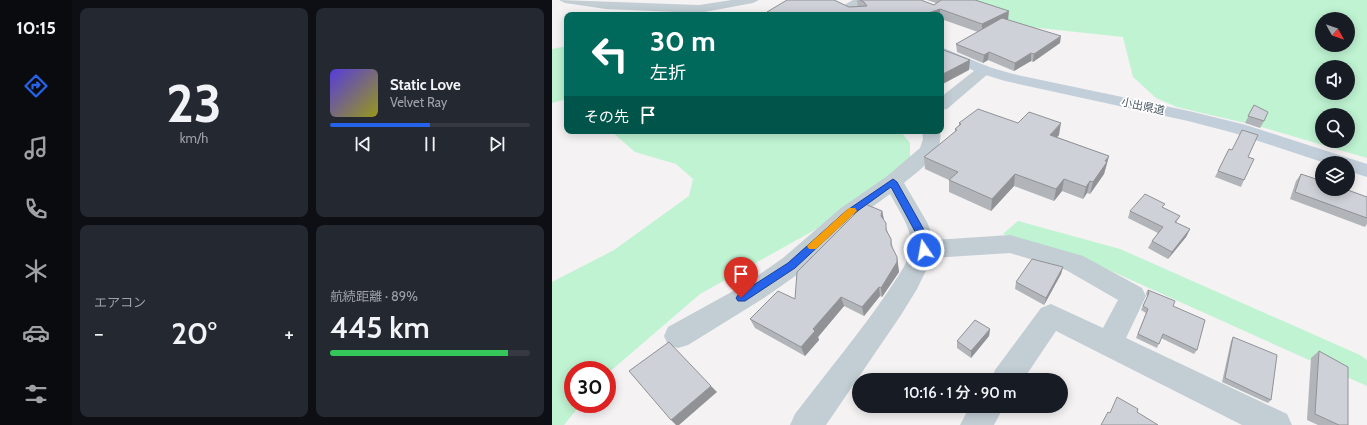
<!DOCTYPE html>
<html lang="ja">
<meta charset="utf-8">
<style>
:root{--surface:#171b24;--page:#242831;--text:#f1f3f6;--muted:#9ea1a6;--line:#363941;--accent:#2563eb}
body{margin:0;font-family:Cabin,"Noto Sans JP",sans-serif;background:var(--page);color:var(--text);height:100vh;display:flex;flex-direction:column;font-size:15px;white-space:nowrap}
*{box-sizing:border-box;margin:0}
p{font-size:13px;color:var(--muted)}
.icon{flex:none;width:22px;height:22px;fill:none;stroke:currentColor;stroke-width:2;stroke-linecap:round;stroke-linejoin:round}
.map{position:relative;flex:1;overflow:hidden}
.details{display:flex;flex-direction:column;gap:8px;padding:8px;background:#0d0f14;width:480px}
.details>*{flex:none}
.banner{position:absolute;left:12px;top:12px;width:380px;height:122px;border-radius:8px;box-shadow:0 2px 10px #0003;background:#00695c;color:#fff;overflow:hidden}
.needle{width:26px;rotate:130deg}
.controls{position:absolute;left:763px;top:12px;display:grid;gap:8px}
.controls a{display:grid;place-items:center;width:40px;height:40px;border-radius:50%;background:var(--surface);box-shadow:0 2px 10px #0003;font-size:20px}
.speed{position:absolute;left:12px;top:361px;display:flex;gap:8px;font-size:20px;font-weight:700;text-align:center}
.speed>*{display:grid;place-content:center;width:52px;height:52px;border-radius:50%;background:var(--surface);box-shadow:0 2px 10px #0003;line-height:1}
.speed .limit{border:6px solid #d22;background:#fff;color:#111}
.pin{position:absolute;display:grid;place-items:center;width:34px;height:34px;color:#fff;margin:-41px -17px;border-radius:50% 50% 50% 0;rotate:-45deg;box-shadow:0 0 4px #0007}
.pin .icon{rotate:45deg}
.me{position:absolute;width:44px;margin:-22px;rotate:348deg;stroke-linejoin:round;filter:drop-shadow(0 0 3px #0008)}
.turn{display:flex;align-items:center;gap:14px;height:84px;padding:0 20px;font-size:18px}
.turn .icon{width:52px;height:52px;stroke-width:2.5}
.turn b{display:block;font-size:28px;line-height:34px}
.then{display:flex;align-items:center;height:38px;padding:0 20px;background:#0003;gap:8px;font-size:15px}
.big{font-size:30px;font-weight:600;line-height:1.1}
.details .widget{flex:1;display:flex;flex-direction:column;justify-content:center;gap:6px;min-width:0;padding:0 14px;border-radius:8px;background:var(--page)}
.details .dial{align-items:center;gap:0}
.dial b{font-size:52px;line-height:1}
.song{display:flex;align-items:center;gap:12px}
.cover{width:48px;height:48px;border-radius:6px;background:linear-gradient(135deg,hsl(250 70% 55%),hsl(60 70% 35%))}
.played{height:4px;border-radius:2px;background:linear-gradient(90deg,var(--accent) 50%,var(--line) 50%)}
.keys{display:flex;justify-content:space-around;direction:ltr}
.heat{display:flex;justify-content:space-between;align-items:center;font-size:22px;direction:ltr}
.charge{height:6px;border-radius:3px;background:linear-gradient(90deg,#34c759 89%,var(--line) 0)}
.details .tiles{flex:1;display:grid;gap:8px;grid-template-columns:repeat(2,1fr)}
.trip{position:absolute;left:300px;top:373px;width:216px;height:40px;border-radius:20px;background:var(--surface);box-shadow:0 2px 10px #0003;font-weight:600;line-height:40px;text-align:center}
main{display:flex;flex:1;min-height:0}
.menu{display:flex;flex-direction:column;width:72px;justify-content:space-around;align-items:center;background:#090b0e;color:var(--muted)}
.menu .icon{width:28px;height:28px}
.menu .selected{color:var(--accent)}
.menu b{font-size:18px;color:var(--text)}
.map>svg:first-child{display:block}
.green{fill:#bff3d2;fill-rule:evenodd}
.lines{fill:none;stroke-linecap:round;stroke-linejoin:round}
.minor{fill:#c2cdd4;fill-rule:evenodd}
.secondary{fill:#c2ceda;fill-rule:evenodd}
.wall{fill:#b1b4b9}
.shaded-wall{fill:#909296}
.building{fill:#ced1d7;stroke:#909296}
.route{fill:#2563eb;stroke:#184099}
.slow{fill:#f59e0b}
.labels{text-anchor:middle;dominant-baseline:central;stroke-width:3.5;stroke-linejoin:round;paint-order:stroke}
.far-street-label{font-size:11px;fill:#485661;stroke:#fff}
</style>
<main>
<nav class="menu">
<b>10:15</b>
<svg class="icon selected" aria-label="directions" viewBox="0 0 24 24"><path d="M12 3l9 9-9 9-9-9zM9 14v-3h6M13 9l2 2-2 2"/></svg>
<svg class="icon" aria-label="music" viewBox="0 0 24 24"><path d="M9 18V5l10-2v13"/><circle cx="6" cy="18" r="3"/><circle cx="16" cy="16" r="3"/></svg>
<svg class="icon" aria-label="phone" viewBox="0 0 24 24"><path d="M5 4h4l2 5-3 2q2 4 5 5l2-3 5 2v4C11 20 4 13 5 4z"/></svg>
<svg class="icon" aria-label="climate" viewBox="0 0 24 24"><path d="M12 3v18M4 7l16 10M4 17L20 7"/></svg>
<svg class="icon" aria-label="car" viewBox="0 0 24 24"><path d="M5 17H2v-5l4-1 3-4h7l3 4 3 1v5h-3M9 17h6M6 11h13"/><circle cx="7" cy="17" r="2"/><circle cx="17" cy="17" r="2"/></svg>
<svg class="icon" aria-label="filters" viewBox="0 0 24 24"><path d="M4 7h16M4 17h16"/><circle cx="9" cy="7" r="2"/><circle cx="15" cy="17" r="2"/></svg>
</nav>
<section class="details">
<div class="tiles">
<div class="widget dial"><b>23</b><p>km/h</p></div>
<div class="widget">
<div class="song"><i class="cover"></i><div><b>Static Love</b><p>Velvet Ray</p></div></div>
<div class="played"></div>
<div class="keys"><svg class="icon" aria-label="previous" viewBox="0 0 24 24"><path d="M18 5L8 12l10 7zM5 5v14"/></svg><svg class="icon" aria-label="pause" viewBox="0 0 24 24"><path d="M8 5v14M16 5v14"/></svg><svg class="icon" aria-label="next" viewBox="0 0 24 24"><path d="M6 5l10 7-10 7zM19 5v14"/></svg></div>
</div>
<div class="widget"><p>エアコン</p>
<div class="heat"><a>−</a><b class="big">20°</b><a>+</a></div>
</div>
<div class="widget"><p>航続距離 · 89%</p><b class="big">445 km</b><div class="charge"></div></div>
</div>
</section>
<div class="map">
<svg width="815" height="425" viewBox="0 0 815 425">
<rect width="100%" height="100%" fill="#f4f2f2"/>
<g class="green">
<path d="M411 0H815V158L706 126 625 107 604 98 581 77 571 37 469 26ZM770 19H796V45H770ZM770 67H796V93H770ZM770 115H796V141H770Z"/>
<path d="M15 46V99L0 103V49Z"/>
<path d="M59 131H348L358 143V163L268 227 148 294 55 374V370H21V404H29L12 425H0V282L62 250 137 196 141 179 124 164 83 152Z"/>
<path d="M466 221 568 249 808 355 815 360V386L537 261 451 234Z"/>
</g>
<g class="lines">
<g class="minor">
<path d="M7 0 147 5 180 0H207L201 3 147 13 54 9 13 3Z"/>
<path d="M301 0H317L297 11H289L287 8Z"/>
<path d="M432 65 437 67 440 70 437 73 395 109 389 110V97L427 67Z"/>
<path d="M370 131H388C392 155 368 169 352 183L375 222 382 240 458 235 531 256 590 288 594 296 574 338 735 414 740 425H690L504 331 471 380H439L443 370 489 308 499 304 551 328 566 300 514 270 458 253 380 258 365 289 349 315 274 425H238L243 414C274 373 308 333 337 290 345 277 357 263 359 247 361 230 346 209 338 194L305 218 249 272 212 298 136 345 126 348 116 345 112 336 116 327 194 284 231 258 289 208 334 177 368 148 371 139Z"/>
<path d="M418 406H452L442 425H408Z"/>
</g>
<path class="secondary" d="M389 47 437 67 461 74 637 111 694 125 815 164V177L796 171V163H773L682 133 636 121 453 81 427 73 389 56Z"/>
</g>
<g class="wall">
<path d="M305 0H369L382 5 384 3 375 0H423L456 20 508 43 481 62 479 61 462 71 436 60 431 63 405 52 404 44 426 32 389 19V15H216L215 12 306 7Z"/>
<path d="M702 105 712 121 708 128 693 123Z"/>
<path d="M407 123H466L507 135 505 137 557 156 552 174 538 194 535 193 531 199 510 191 502 201 462 186 439 211 397 192V180L373 169 372 157 403 132V129L407 125Z"/>
<path d="M677 149 696 157 692 180 689 187 663 177Z"/>
<path d="M749 174 815 197V224L813 227 738 199 744 181Z"/>
<path d="M611 208 628 216 624 223 638 229 634 237 616 259 596 248 600 241 606 233 576 218 578 211Z"/>
<path d="M330 211 332 220 336 233 339 239 341 249 345 257 347 272 330 297 328 296 312 316 292 306 266 337 267 340 253 356 203 328 198 319 243 299Z"/>
<path d="M511 267 509 274 492 305 463 289 464 282Z"/>
<path d="M596 290 621 306 645 350 642 354 609 338 605 348 584 338 594 313 589 310 595 297 594 293Z"/>
<path d="M438 329 437 336 419 358 405 348V341Z"/>
<path d="M681 337 719 400 716 403 670 382 679 341Z"/>
<path d="M767 351 796 425H766L755 420 759 358Z"/>
</g>
<g class="shaded-wall">
<path d="M388 9V15H371Z"/>
<path d="M457 11 456 20 430 33V24Z"/>
<path d="M509 36 508 43 481 62 482 54Z"/>
<path d="M437 52 436 60 431 63 432 55Z"/>
<path d="M479 53V61L462 71 463 63Z"/>
<path d="M418 60 417 70 389 85V75Z"/>
<path d="M509 123 507 135 496 147 498 135Z"/>
<path d="M557 156 552 174 538 194 541 182Z"/>
<path d="M463 174 462 186 439 211 440 199Z"/>
<path d="M512 179 510 191 502 201 504 189Z"/>
<path d="M538 181 535 193 531 199 534 187Z"/>
<path d="M330 211 332 220 329 216Z"/>
<path d="M638 229 634 237 616 259 620 252Z"/>
<path d="M345 257 347 272 330 297 329 288Z"/>
<path d="M511 267 509 274 492 305 494 298Z"/>
<path d="M327 287 328 296 312 316 310 307Z"/>
<path d="M289 297 292 306 266 337 267 340 253 356 249 347 261 329Z"/>
<path d="M438 329 437 336 419 358V351Z"/>
<path d="M159 386 165 392 127 425H124L119 420Z"/>
</g>
<g class="building">
<path d="M235 0H282L297 7 315 6 312 2 308 0H369L382 5 389 0H423L457 11 430 24 388 9 371 15H238L215 12Z"/>
<path d="M450 18 509 36 482 54 479 53 463 63 437 52 432 55 404 44Z"/>
<path d="M389 49 418 60 389 75Z"/>
<path d="M702 105 716 112 712 121 696 116Z"/>
<path d="M426 109 466 123 477 112 509 123 498 135 557 156 553 161 555 162 541 182 538 181 534 187 512 179 504 189 463 174 440 199 397 180 406 172 372 157 405 130 403 129 409 124 407 123Z"/>
<path d="M690 130 706 135 696 157 702 159 692 180 666 171 677 149 680 150Z"/>
<path d="M749 174 770 181V189H793L815 197V218L743 192Z"/>
<path d="M593 194 613 204 610 207 628 216 623 222 638 229 620 252 600 241 611 227 578 211Z"/>
<path d="M313 204 330 211 329 216 334 223V230L339 239V245L345 257V262L329 288 327 287 310 307 289 297 261 329 263 331 249 347 198 319 226 291 243 299 245 272Z"/>
<path d="M480 259 511 267 494 298 464 282Z"/>
<path d="M596 290 623 301 621 306 653 320 645 350 611 334 607 344 586 334 596 309 591 306 597 293Z"/>
<path d="M423 320 438 329 419 351 405 341Z"/>
<path d="M681 337 725 355 719 400 673 378Z"/>
<path d="M117 342 159 386 119 420 77 371Z"/>
<path d="M767 351 796 367V425H787L763 414Z"/>
<path d="M565 397 586 409 585 412 606 425H549L556 412 558 413Z"/>
</g>
<path class="route" d="M341 179 345 182 376 237 375 253 372 254 367 250 366 237 339 187 300 215 243 268 193 301H186L184 298 186 295 236 263 294 211Z"/>
<path class="slow" d="M297 208H303L305 211 264 249H257L255 246 257 244Z"/>
<g class="labels">
<g class="far-street-label">
<text transform="translate(591 106) rotate(12)">小出県道</text>
</g>
</g>
</svg>
<div class="controls">
<a><svg class="needle" viewBox="-14 -14 28 28"><path d="M0-13l5 13h-10z" fill="#e53935"/><path d="M0 13l5-13h-10z" fill="#9ea1a6"/></svg></a>
<a><svg class="icon" aria-label="sound" viewBox="0 0 24 24"><path d="M4 9h4l5-4v14l-5-4H4zM17 9q2 3 0 6"/></svg></a>
<a><svg class="icon" aria-label="search" viewBox="0 0 24 24"><circle cx="10" cy="10" r="6"/><path d="M15 15l6 6"/></svg></a>
<a><svg class="icon" aria-label="layers" viewBox="0 0 24 24"><path d="M12 4l9 5-9 5-9-5zM3 14l9 5 9-5"/></svg></a>
</div>
<div class="speed"><div class="limit">30</div></div>
<div class="pin" style="left:189px;top:298px;background:#d93025"><svg class="icon" aria-label="arrive" viewBox="0 0 24 24"><path d="M6 21V4h12l-3 4 3 4H6"/></svg></div>
<svg class="me" style="left:372px;top:250px" viewBox="-20 -20 40 40"><circle r="17" fill="#2563eb" stroke="#fff" stroke-width="3"/><path d="M0-11L8 9 0 5-8 9z" fill="#fff"/></svg>
<div class="trip">10:16 · 1 分 · 90 m</div>
<div class="banner">
<div class="turn"><svg class="icon" aria-label="left" viewBox="0 0 24 24"><path d="M17 20v-9H6M10 6l-5 5 5 5"/></svg><div><b>30 m</b>左折</div></div>
<div class="then">その先<svg class="icon" aria-label="arrive" viewBox="0 0 24 24"><path d="M6 21V4h12l-3 4 3 4H6"/></svg></div>
</div>
</div>
</main>
